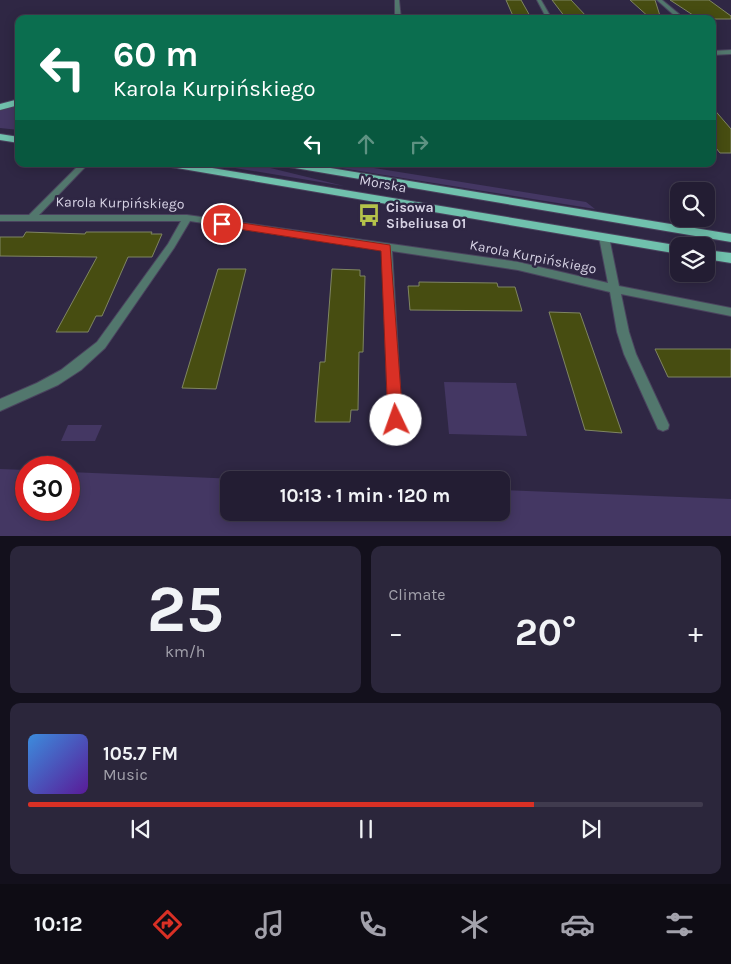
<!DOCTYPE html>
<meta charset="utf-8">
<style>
:root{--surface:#231d33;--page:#2b263b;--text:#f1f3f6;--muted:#a3a2ac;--line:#403b4e;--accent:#d93025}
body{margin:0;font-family:Karla,sans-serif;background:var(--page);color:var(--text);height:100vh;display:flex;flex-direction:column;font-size:19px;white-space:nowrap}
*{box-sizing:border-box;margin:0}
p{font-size:16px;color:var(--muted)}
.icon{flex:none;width:28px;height:28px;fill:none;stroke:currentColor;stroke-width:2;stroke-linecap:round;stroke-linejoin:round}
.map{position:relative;height:536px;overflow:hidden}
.panel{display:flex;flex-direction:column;gap:10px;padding:10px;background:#13101c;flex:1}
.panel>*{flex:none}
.guide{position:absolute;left:15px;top:15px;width:701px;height:152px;border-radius:10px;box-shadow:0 2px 12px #0003,0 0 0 1px var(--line);background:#0b6e4f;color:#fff;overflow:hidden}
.buttons{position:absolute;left:670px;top:182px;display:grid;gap:10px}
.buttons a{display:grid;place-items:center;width:45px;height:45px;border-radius:10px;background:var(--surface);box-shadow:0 2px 12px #0003,0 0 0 1px var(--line);font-size:25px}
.speed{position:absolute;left:15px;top:456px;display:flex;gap:10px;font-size:25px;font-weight:700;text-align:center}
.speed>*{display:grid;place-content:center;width:65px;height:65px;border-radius:50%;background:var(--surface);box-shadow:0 2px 12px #0003,0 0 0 1px var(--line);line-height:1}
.speed .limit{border:8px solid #d22;background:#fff;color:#111}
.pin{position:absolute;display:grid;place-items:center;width:42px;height:42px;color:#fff;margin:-21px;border:2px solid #fff;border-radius:50%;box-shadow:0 1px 5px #0007}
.me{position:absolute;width:55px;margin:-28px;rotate:357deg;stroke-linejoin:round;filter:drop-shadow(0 0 4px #0008)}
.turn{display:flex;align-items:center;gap:18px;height:105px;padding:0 15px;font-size:22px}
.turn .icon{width:65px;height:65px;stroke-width:2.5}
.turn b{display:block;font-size:35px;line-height:42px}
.lanes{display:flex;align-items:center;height:48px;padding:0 15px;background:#0003;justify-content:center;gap:25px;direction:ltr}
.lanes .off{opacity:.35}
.big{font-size:38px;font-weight:700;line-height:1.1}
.panel .tile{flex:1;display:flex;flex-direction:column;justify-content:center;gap:8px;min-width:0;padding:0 18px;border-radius:10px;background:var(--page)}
.panel .dial{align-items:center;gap:0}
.dial b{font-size:65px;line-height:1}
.song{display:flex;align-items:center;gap:15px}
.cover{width:60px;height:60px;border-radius:8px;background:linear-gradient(135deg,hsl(210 70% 55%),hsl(270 70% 35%))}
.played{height:5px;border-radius:2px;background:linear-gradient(90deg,var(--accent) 75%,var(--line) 75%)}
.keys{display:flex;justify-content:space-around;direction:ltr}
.heat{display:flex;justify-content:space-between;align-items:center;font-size:28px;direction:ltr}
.panel .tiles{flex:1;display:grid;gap:10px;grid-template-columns:1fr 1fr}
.tile:last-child{grid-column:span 2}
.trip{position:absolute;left:220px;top:471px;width:290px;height:50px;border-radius:10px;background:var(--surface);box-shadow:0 2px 12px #0003,0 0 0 1px var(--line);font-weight:700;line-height:50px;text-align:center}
.tabs{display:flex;height:80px;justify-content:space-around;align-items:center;background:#0e0c14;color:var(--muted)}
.tabs .icon{width:35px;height:35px}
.tabs .on{color:var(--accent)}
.tabs b{font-size:22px;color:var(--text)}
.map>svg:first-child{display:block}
.green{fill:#443763}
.building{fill:#474d11;stroke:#7f8562}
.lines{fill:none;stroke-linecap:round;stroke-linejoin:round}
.minor-casing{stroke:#4a435e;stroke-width:2}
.primary-casing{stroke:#4a435e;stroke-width:2}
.minor{fill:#52776d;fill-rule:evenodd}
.primary{fill:#70c1ad;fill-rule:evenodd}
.route{fill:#d93025;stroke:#8d1f18}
.labels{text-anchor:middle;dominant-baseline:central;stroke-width:5;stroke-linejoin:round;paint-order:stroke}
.street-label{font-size:14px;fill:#d7d3e5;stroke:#2f2744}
.poi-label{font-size:14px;font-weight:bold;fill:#d7d3e5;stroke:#2f2744;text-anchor:start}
</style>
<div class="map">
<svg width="731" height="537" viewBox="0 0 731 537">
<rect width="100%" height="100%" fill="#2f2744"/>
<g class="green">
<path d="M12 107H19V130L0 128V111Z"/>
<path d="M211 164H254L344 186Z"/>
<path d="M316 164H349L586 202 595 209Z"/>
<path d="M444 382 516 383 527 436 449 434Z"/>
<path d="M68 425H102L95 441H61Z"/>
<path d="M0 469 26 470V510H69V472L262 480H229V512H501V490L731 499V536H0Z"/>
</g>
<g class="building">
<path d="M506 0H521L530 16H513Z"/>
<path d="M552 0H571L587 17H565Z"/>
<path d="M630 0H655L661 19H651Z"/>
<path d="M670 0H709L731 16V19H699Z"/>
<path d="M712 107 731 129V153H720L712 143Z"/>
<path d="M26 232 85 234 86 232H152L151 234H162L152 257H128L102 316H96L88 332H56L97 257 0 256V237H23Z"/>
<path d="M218 269H246L216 389 182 388Z"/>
<path d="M332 269 360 270V276H365L363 352H359L358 410H351L350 422H315L320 362H325Z"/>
<path d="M419 282 497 283 498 287H515L522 311 410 310 408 286H419Z"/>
<path d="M549 312 580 313 622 433 585 430Z"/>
<path d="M655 349H731V377H668Z"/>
</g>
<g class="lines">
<defs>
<g id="minor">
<path d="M395 0H399L401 19H395Z"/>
<path d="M537 0H541L552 19H547Z"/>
<path d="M657 0H662L679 14 674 15Z"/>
<path d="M731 50V54L712 55V51Z"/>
<path d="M80 164H88L39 215H187L518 262 608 283 599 237 604 234 609 237 619 286 731 308V316L621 294 629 332 636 354 669 425 668 429 663 431 658 429 624 354 617 332 610 292 518 270 392 251 403 438 401 443 396 445 391 443 389 438 382 250 190 221 174 248 105 348 81 370 58 385 0 411V399L37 383 61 370 97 342 168 244 181 221H0V215H29Z"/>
</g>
<g id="primary">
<path d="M19 99V105L0 110V104Z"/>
<path d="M0 134 19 137V143L0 140Z"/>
<path d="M166 164H188L681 246H679V254L171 167Z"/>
<path d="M284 164H306L731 234V242L289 167Z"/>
<path d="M706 250 731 253V263L706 259Z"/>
</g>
</defs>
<use href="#minor" class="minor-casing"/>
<use href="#primary" class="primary-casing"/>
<use href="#minor" class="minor"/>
<use href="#primary" class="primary"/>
</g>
<path class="route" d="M222 220 390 245 403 420 401 426 396 428 390 426 388 420 381 251 219 226 217 224 219 221Z"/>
<defs>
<symbol id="bus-bare" viewBox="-9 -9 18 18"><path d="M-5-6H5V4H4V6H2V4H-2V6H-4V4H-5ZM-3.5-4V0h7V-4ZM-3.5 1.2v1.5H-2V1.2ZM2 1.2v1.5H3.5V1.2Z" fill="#b4c24a" stroke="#2f2744" stroke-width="2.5" paint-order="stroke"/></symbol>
</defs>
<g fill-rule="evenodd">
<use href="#bus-bare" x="353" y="199" width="32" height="32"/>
</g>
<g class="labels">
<g class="street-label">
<text transform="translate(383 184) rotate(10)">Morska</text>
<text transform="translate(120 203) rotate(1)">Karola Kurpińskiego</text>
<text transform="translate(533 257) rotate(11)">Karola Kurpińskiego</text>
</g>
<g class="poi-label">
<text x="386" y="207">Cisowa<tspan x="386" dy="16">Sibeliusa 01</tspan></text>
</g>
</g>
</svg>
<div class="buttons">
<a><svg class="icon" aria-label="search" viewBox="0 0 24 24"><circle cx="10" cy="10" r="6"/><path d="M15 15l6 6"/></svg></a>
<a><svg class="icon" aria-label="layers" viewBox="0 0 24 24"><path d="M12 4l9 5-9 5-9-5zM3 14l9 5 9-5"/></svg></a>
</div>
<div class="speed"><div class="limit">30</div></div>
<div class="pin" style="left:222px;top:224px;background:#d93025"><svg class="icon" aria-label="arrive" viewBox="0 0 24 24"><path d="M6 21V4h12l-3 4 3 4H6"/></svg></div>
<svg class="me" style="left:396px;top:420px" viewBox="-20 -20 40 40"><circle r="19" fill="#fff"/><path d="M0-13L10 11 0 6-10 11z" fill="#d93025"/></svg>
<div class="trip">10:13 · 1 min · 120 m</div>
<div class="guide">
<div class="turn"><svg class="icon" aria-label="left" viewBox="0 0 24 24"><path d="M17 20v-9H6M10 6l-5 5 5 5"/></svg><div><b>60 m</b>Karola Kurpińskiego</div></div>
<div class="lanes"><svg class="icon" aria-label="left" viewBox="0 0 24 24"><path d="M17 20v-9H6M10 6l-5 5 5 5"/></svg><svg class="icon off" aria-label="ahead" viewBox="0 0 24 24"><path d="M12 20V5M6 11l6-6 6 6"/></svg><svg class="icon off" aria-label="right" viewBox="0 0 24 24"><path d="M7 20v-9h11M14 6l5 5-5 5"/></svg></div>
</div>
</div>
<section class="panel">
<div class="tiles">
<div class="tile dial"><b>25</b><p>km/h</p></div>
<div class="tile"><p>Climate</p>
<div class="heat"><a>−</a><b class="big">20°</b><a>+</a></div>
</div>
<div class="tile">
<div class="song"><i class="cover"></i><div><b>105.7 FM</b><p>Music</p></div></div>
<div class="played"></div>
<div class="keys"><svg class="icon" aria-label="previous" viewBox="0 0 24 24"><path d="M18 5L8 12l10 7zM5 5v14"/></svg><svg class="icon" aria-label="pause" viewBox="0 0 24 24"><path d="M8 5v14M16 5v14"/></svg><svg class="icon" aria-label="next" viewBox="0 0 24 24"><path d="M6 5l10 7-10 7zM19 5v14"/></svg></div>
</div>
</div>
</section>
<nav class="tabs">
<b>10:12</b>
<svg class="icon on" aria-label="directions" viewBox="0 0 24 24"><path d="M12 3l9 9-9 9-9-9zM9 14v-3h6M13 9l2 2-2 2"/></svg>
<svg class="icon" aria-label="music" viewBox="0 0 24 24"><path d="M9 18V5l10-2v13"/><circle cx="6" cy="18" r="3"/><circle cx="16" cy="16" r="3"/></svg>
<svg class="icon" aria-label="phone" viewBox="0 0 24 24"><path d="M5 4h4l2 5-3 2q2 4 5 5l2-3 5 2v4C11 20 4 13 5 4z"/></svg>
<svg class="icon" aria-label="climate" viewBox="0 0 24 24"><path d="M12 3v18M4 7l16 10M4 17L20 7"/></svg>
<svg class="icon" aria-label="car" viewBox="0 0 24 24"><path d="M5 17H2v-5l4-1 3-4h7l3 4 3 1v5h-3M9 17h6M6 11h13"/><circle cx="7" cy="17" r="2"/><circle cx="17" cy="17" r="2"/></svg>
<svg class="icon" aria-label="filters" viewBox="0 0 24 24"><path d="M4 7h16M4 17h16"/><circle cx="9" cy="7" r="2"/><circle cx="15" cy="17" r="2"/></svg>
</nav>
